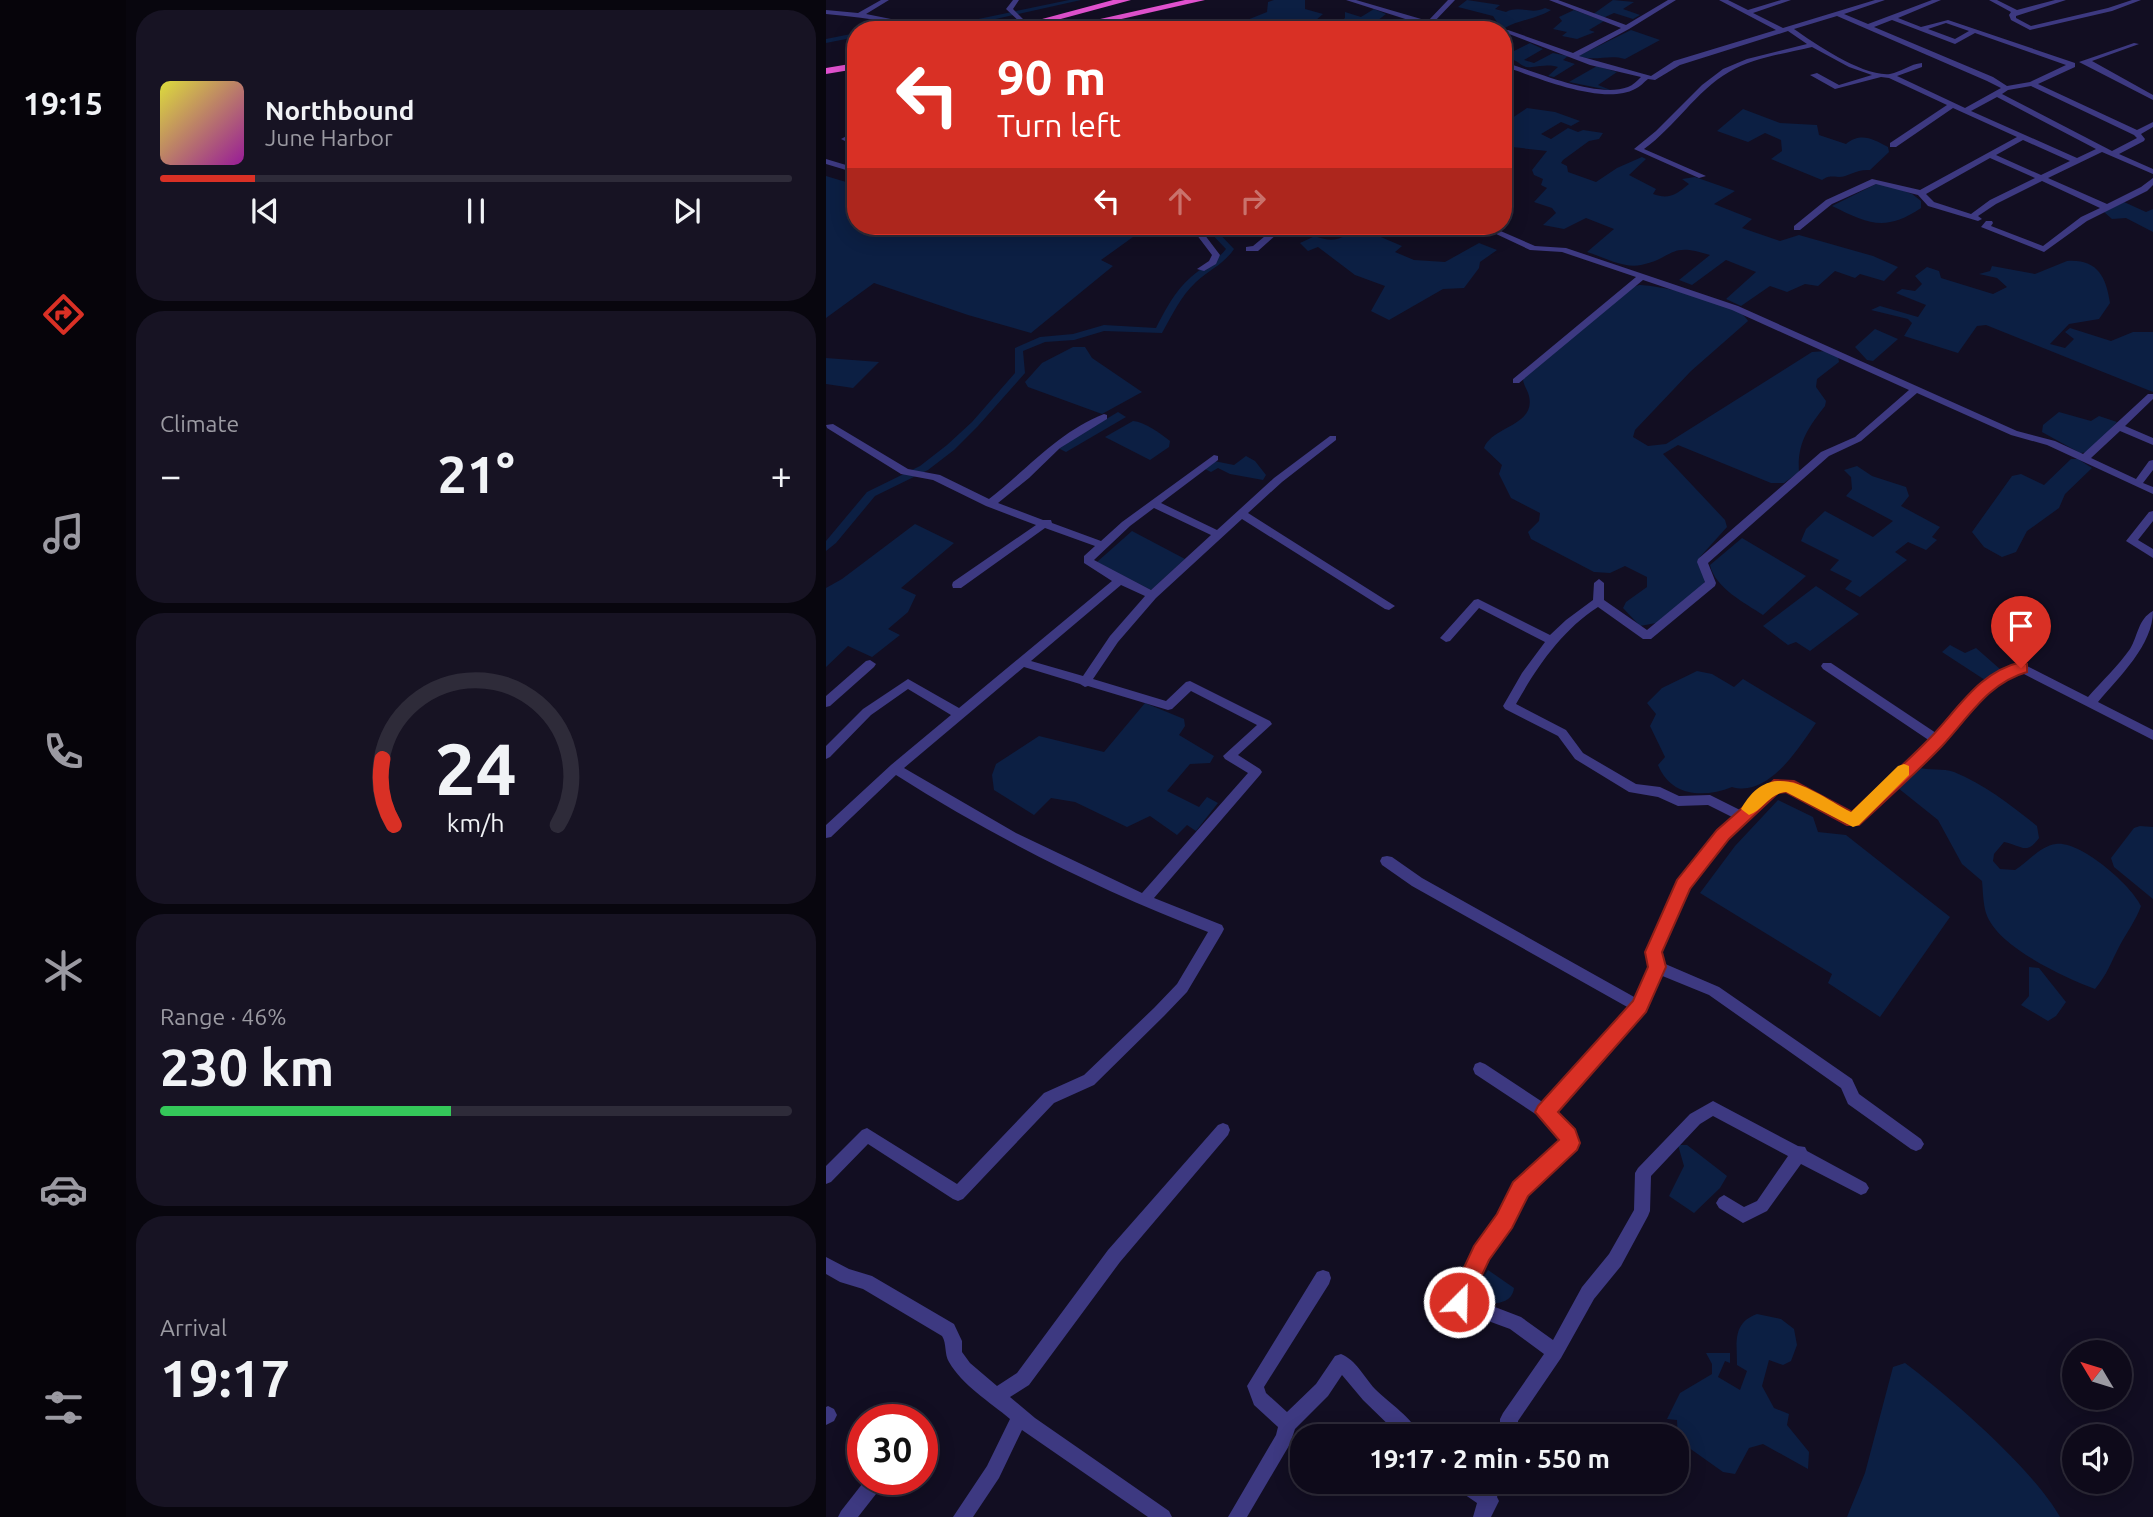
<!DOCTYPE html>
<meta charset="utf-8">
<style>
:root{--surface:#0e0a1a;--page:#171323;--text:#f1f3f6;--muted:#9b9aa2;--line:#2e2b39;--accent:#d93025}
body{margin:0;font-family:Ubuntu,sans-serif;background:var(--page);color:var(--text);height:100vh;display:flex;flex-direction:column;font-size:26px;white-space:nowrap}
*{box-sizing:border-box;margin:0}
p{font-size:23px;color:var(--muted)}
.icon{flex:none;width:38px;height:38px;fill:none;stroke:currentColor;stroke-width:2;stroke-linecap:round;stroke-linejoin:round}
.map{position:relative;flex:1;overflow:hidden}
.sheet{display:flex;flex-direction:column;gap:10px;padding:10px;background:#08060e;width:700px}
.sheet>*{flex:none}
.top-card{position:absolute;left:21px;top:21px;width:665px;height:214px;border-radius:28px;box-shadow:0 4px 18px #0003,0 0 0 2px var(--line);background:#d93025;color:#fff;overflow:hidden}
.needle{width:46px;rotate:308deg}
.fabs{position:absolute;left:1236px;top:1340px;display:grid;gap:14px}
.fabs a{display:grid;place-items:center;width:70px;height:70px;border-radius:50%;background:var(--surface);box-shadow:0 4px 18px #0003,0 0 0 2px var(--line);font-size:35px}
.speed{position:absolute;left:21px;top:1404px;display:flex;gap:14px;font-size:35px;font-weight:700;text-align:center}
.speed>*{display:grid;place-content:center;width:91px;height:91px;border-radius:50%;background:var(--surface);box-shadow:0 4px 18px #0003,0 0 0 2px var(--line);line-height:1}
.speed .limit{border:10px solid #d22;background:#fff;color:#111}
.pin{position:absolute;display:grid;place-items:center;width:60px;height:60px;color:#fff;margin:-72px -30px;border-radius:50% 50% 50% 0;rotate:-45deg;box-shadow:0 0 7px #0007}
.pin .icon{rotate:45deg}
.me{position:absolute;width:77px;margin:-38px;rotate:23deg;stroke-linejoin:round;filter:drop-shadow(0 0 5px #0008)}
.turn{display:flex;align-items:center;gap:24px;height:147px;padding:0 35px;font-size:32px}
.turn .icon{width:91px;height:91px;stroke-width:2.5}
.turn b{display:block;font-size:49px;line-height:60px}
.lanes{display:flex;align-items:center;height:66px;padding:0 35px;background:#0003;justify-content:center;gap:35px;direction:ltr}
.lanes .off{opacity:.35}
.big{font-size:52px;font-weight:600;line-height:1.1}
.sheet .tile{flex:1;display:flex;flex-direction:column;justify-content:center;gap:10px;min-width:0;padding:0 24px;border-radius:28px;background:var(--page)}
.sheet .dial{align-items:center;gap:0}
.dial svg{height:182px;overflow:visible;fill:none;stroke:var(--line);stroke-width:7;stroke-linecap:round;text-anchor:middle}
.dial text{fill:var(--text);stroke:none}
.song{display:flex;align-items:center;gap:21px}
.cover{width:84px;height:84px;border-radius:10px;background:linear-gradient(135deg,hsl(60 70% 55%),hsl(300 70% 35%))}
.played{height:7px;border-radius:4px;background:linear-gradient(90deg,var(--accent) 15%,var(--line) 15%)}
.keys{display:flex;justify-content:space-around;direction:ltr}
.heat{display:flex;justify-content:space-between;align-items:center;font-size:38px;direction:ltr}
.charge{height:10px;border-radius:5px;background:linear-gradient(90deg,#34c759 46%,var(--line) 0)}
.trip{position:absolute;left:464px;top:1424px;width:399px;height:70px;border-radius:28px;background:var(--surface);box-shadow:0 4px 18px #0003,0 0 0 2px var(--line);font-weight:600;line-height:70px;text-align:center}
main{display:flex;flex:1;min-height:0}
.menu{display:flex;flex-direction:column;width:126px;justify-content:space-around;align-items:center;background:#06040a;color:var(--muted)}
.menu .icon{width:49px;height:49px}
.menu .on{color:var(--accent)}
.menu b{font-size:32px;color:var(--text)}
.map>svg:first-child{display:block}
.water{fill:#0c1f43}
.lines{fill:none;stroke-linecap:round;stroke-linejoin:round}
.canal{fill:#0c1f43;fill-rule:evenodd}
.minor{fill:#3d3981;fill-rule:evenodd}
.trunk{fill:#e051ce;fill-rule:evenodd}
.route{fill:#d93025;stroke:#8d1f18;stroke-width:2}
.slow{fill:#f59e0b}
</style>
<main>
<nav class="menu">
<b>19:15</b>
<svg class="icon on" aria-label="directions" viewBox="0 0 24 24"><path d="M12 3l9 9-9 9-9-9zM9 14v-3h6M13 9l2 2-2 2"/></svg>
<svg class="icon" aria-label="music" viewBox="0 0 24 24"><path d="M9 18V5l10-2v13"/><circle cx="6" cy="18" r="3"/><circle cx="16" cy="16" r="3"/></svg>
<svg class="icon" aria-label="phone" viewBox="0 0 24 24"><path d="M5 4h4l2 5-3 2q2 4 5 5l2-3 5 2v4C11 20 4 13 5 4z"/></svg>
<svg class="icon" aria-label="climate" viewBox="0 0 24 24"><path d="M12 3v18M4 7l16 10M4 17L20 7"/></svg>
<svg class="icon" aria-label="car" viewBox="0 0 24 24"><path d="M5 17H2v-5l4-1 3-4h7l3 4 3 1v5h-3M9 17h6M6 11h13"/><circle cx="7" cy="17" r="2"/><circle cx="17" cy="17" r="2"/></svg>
<svg class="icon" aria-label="filters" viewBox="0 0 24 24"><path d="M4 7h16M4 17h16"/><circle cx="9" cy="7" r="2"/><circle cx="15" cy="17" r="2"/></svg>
</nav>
<section class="sheet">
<div class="tile">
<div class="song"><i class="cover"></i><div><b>Northbound</b><p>June Harbor</p></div></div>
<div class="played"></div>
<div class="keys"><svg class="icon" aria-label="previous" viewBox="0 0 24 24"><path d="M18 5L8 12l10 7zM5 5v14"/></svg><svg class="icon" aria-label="pause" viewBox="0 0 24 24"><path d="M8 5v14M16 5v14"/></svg><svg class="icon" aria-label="next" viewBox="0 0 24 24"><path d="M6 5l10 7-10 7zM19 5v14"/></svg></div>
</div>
<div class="tile"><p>Climate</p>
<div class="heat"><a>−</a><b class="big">21°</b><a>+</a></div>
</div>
<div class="tile dial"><svg viewBox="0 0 100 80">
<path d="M14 69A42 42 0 1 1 86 69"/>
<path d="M14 69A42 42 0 0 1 9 40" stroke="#d93025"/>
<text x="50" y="56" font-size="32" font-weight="700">24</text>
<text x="50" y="72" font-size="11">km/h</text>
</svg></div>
<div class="tile"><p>Range · 46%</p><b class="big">230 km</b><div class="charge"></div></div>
<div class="tile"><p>Arrival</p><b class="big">19:17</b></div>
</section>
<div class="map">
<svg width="1327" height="1517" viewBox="0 0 1327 1517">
<rect width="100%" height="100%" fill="#120e22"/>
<g class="water">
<path d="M448 0H479V9L497 14 489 21 504 25 499 30H396L441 12 442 2Z"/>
<path d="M641 0 674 5 669 9 680 12C694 5 705 15 719 8L725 10C708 20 694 19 677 29L666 25 671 22 667 16 632 7Z"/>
<path d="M787 0 808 2 797 9 814 15 807 19 788 13 777 18 766 15Z"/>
<path d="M548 9 560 14C543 28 532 31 511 25L519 18V12L535 17Z"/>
<path d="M748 10 778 21 763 30 769 32 751 39 736 36 741 32 727 29 736 21 733 17Z"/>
<path d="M805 30 834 40 799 59C782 54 770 62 752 56Z"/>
<path d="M704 43 717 49 698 60 708 63 727 53 742 56 737 60 749 64 728 77 722 76 732 67C722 64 716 66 706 67 692 69 694 56 677 60V47L688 51Z"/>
<path d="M771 66 791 72 772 85 787 91 743 82Z"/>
<path d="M701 108 729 112 754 121 745 126 735 122 715 134 725 139 742 128 752 132 757 130 777 133 773 139 763 141 737 160 735 163 741 166 742 172 770 182 791 168 816 157 820 159 803 175 830 189 827 194C843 200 851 194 863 184L856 179 869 177 909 191 888 204 926 219 916 228 954 241 973 235 1047 256 1072 267 1058 281 1034 274 1029 278 1009 271 992 286 979 284 961 292 944 286 915 306 900 299 930 272 900 260 866 285 853 280 884 255C842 241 849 258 815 265 799 269 777 257 761 252L788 229 760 218 738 229 717 225 730 213 726 208 708 202 721 188 715 185 717 179 708 175 706 170 721 151 677 146V124Z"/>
<path d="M917 109 954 123 991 125 993 135 1020 144C1035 132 1047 139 1062 147L1063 152 1044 170C1030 169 1022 177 1013 177 1005 177 1004 175 996 180L945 159 956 151 955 140 939 133 922 142 891 131Z"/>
<path d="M0 176 30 185V226H298L314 232 275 260 287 266 205 333 142 315 48 283 0 318Z"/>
<path d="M1054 182 1086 194 1095 201V208C1059 232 1043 224 1006 206Z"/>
<path d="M1298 202 1320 212 1327 209V232L1300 218 1286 219 1277 211Z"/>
<path d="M534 226H549L543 232 576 246 569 252 588 260 619 262 653 243 671 250 654 262 653 268 638 288 617 289 563 320 545 311 559 286 529 275 492 247 482 251 474 243 489 236C509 244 517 238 534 226Z"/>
<path d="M1241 261C1271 259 1280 276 1284 303L1273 319 1243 324 1224 344 1239 348 1248 339 1239 332 1244 328 1285 341 1307 332H1327V392L1160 325 1151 326 1132 353 1078 336 1086 323 1082 319 1045 310 1054 306 1092 317 1100 305 1070 293 1076 289 1089 291 1096 284 1089 276 1101 267 1113 271 1115 278 1167 294 1181 287 1171 278 1153 274 1164 271 1166 266 1209 274Z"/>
<path d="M813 285C833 285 915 303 922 321L865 371 809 430 807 437 822 446 840 444 986 352 1000 351 1012 356 1013 362 991 379 990 387 1000 401 999 406C982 428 971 443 973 472L958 483H945L852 445 837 454 899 520 901 527 874 557 880 579 876 587 830 623 814 626 797 608 800 602 821 587V577L799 566 784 573 768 572 705 539 702 532 713 521 714 513 685 498 673 474 676 465 658 448C666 426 710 426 703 396 702 391 698 386 697 380L699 376 805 288Z"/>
<path d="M1049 329 1072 339 1047 361 1041 360 1029 347Z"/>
<path d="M247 347H259L266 358 316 392 276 414 202 387 199 382 216 363Z"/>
<path d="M0 358 53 362 27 388 0 384Z"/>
<path d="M292 412 300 417 240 452 232 448Z"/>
<path d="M1233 412 1265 421 1273 416 1291 422 1264 452 1254 453 1216 432 1217 425Z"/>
<path d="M307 421C319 422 334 433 344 441L343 447 324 460 279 437Z"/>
<path d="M420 456 429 461 440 475 437 480 404 474 392 468 385 472 379 469 388 461 408 465Z"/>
<path d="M1245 459H1252L1266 468 1239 494 1233 508 1201 531 1190 552 1176 557 1158 547 1146 532 1186 476 1195 474 1218 485Z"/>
<path d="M1031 466 1046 476 1080 487 1083 496 1075 506 1114 527 1106 537 1111 540 1100 550 1082 542 1069 552 1081 560 1034 597 1019 589 1026 581 1004 570 1013 560 975 541 980 529 999 511 1047 537 1067 521 1020 496 1026 489 1025 477 1018 470Z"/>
<path d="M89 524 128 543 75 588 90 595 82 612 62 629 74 635 46 657 22 646 0 667V588L16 579Z"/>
<path d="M306 531 359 559 325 590 271 562Z"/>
<path d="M916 538 980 576 937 615C919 603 889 588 884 565Z"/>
<path d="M990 586 1033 614 984 651 970 642 962 645 937 626Z"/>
<path d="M1124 645 1139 653 1150 648 1175 670 1159 680 1116 652Z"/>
<path d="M871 671 886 674 908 687 917 679 990 723C972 749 942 798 906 787 878 798 845 797 832 765L839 757 824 726 830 714 821 703 836 688Z"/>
<path d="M319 703 358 719 359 726 353 735 388 756 384 763 364 764 341 791 373 807 381 797 392 803 370 831 361 825 351 835 324 816 301 827 249 802 225 798 208 815 168 790 166 775 170 764 213 736 278 752Z"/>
<path d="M1090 767C1104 771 1117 768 1128 772 1158 784 1186 806 1211 826L1213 838C1200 856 1195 845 1178 842L1168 854 1167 861 1174 869 1189 870C1202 862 1214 846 1230 844 1255 841 1305 885 1315 906 1310 920 1301 932 1294 945 1285 962 1281 975 1269 989 1238 977 1171 947 1160 913 1157 903 1157 891 1156 881L1136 864 1112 820 1072 788Z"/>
<path d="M952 800 987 817 992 832 1020 835 1124 917 1054 1017 1002 983 1006 974 874 893 909 846Z"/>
<path d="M1314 826 1327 827V899L1288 867 1285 858 1308 828Z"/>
<path d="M1203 967 1213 968 1240 1002 1230 1016 1222 1021 1195 1005 1203 996Z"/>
<path d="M852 1145H861L901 1176 894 1188 868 1213 843 1196 858 1166Z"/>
<path d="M662 1270 688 1288C686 1302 674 1303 662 1304L653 1298 652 1287Z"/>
<path d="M931 1314 955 1319 968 1329 971 1345 965 1361 957 1365 943 1360 936 1386 948 1408 963 1414 961 1425 983 1452 982 1469 937 1444 923 1448 909 1474 897 1472 852 1440 851 1420 841 1419 854 1393 886 1374V1364L880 1353H904V1363L899 1361 892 1377 914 1390 921 1371 911 1365C911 1343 906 1323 931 1314Z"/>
<path d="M1079 1363C1123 1396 1208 1470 1234 1517H1021L1039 1473 1067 1367Z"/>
</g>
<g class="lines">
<g class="canal">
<path d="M243 0H255L138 26 58 30 138 22Z"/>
<path d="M30 33V37L0 43V39Z"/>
<path d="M378 226H386L408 249C398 264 383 270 370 282 355 296 346 315 336 333L278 331 248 340 219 342 197 351 199 373 152 426 128 450 102 470 49 496 10 543 0 551V541L41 492 94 466 121 445 146 422 189 373V348L214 337 247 334 278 325 330 328C339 310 349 291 365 277 376 267 390 262 400 249Z"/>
</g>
<g class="minor">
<path d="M55 0H63L40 14 80 22 90 30C82 30 77 25 69 23 46 19 23 16 0 14V10L32 13Z"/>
<path d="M187 0H193L187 9 202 24V26H198L180 9Z"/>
<path d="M520 0H530L602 21 622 0H629L607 23 626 30H615L604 27 601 29H597L598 25Z"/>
<path d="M723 0H732L800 25 842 0H850L803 29 753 56 825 76 848 61 950 30 893 0H902L922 10 955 0H965L927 13 957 28 1049 0H1059L1018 14 1042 24 1106 0H1115L1072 18 1095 27 1122 20 1249 63V67L1212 84 1311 130 1327 122V127L1315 134 1319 139 1318 141 1293 154 1327 169V174L1276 152 1222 178 1281 204 1315 187 1327 178V185L1321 191 1261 221 1218 252 1155 227 1160 221H1166L1167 223 1165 226 1217 246 1255 217 1274 208 1216 181 1170 204 1152 216 1156 219 1152 221 1102 206 1092 195 1050 184 1006 204 974 230H968V226L1000 200 1046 179 1094 190 1191 137 1127 108 1070 147H1064V143L1121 105 1063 78 1055 77 1009 89 984 75 991 73 1013 85 1046 75 1023 67 986 47C958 54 928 57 903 72 870 91 849 127 818 149L880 176 873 178 808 149 830 131 876 85 897 69 921 59 981 44 962 31 854 65 829 80 822 79C818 82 814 87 809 89 777 106 710 77 677 66V62C709 71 770 99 802 87 807 85 811 81 815 77L764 65 678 32V30H682L747 53 795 28ZM1011 16 1161 81 1175 88 1139 108 1071 76 1096 67V63C1084 64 1075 72 1064 74 1038 77 989 44 968 29ZM1066 20 1129 44 1149 33 1240 65 1204 82 1181 86 1167 77 1048 27ZM1120 23 1143 31 1129 39 1102 29ZM1205 86 1308 135 1311 138 1286 151 1176 94 1182 90ZM1171 97 1270 149 1251 158 1145 111ZM1197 140 1244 161 1215 175 1170 155ZM1164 158 1209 178 1164 200 1145 214 1108 202 1100 194Z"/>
<path d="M1163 0H1171L1191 10 1229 0H1240L1190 16V18L1205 26 1282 8 1306 0H1315L1286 11 1204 30 1185 20 1183 15 1185 12Z"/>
<path d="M276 20 294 29 295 30H286L274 23 273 22Z"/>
<path d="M1308 43 1313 44 1266 61 1327 95V100L1253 62Z"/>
<path d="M30 131V136L19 141 15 139Z"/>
<path d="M0 159 30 168V173L0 164Z"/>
<path d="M364 226H372L394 255 390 264 378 271 371 269 383 261 386 255Z"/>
<path d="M451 226H460L432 251H420V247L427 246Z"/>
<path d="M653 226H663L709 246 740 248 912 306 1191 431 1229 441 1257 454 1322 394H1327V399L1299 426 1327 438V445L1294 431 1265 458 1310 479 1323 461 1327 460V470L1317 483 1327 487V494L1221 445 1185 435 1091 393 1035 441 1003 456 882 563 890 583 889 586 825 639H817L772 607C735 631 711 667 690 704L740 730 757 753 810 784 834 787 853 796 884 795 914 810 944 783 962 781 1026 813 1104 741 997 669 995 666 997 663H1005L1110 733C1127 710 1168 659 1199 665L1262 697C1276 681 1292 666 1304 649 1312 636 1312 619 1327 611 1327 645 1293 677 1272 702L1327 730V740L1194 672 1183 675 1172 682 1130 723 1116 743 1031 824H1023L960 791H951L919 820 862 888 834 952 837 963 893 987 1026 1079 1033 1094 1095 1139 1098 1144 1095 1149 1090 1151 1085 1149 1022 1104 1015 1088 883 995 834 975 818 1011 729 1112 747 1130 752 1143 749 1148 700 1194 643 1297 695 1317 727 1340 756 1287 783 1254 808 1210 809 1173 812 1168 864 1114 887 1101 972 1146 979 1147 981 1151 1040 1183 1043 1188 1040 1193 1035 1195 975 1164 941 1211 917 1223 893 1208 890 1203 893 1198 898 1195 918 1207 931 1201 962 1156 887 1116 874 1124 825 1176 824 1211 822 1216 795 1266 768 1299 735 1358 692 1421V1437H674V1419L677 1413 718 1354 684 1329 627 1308 625 1302 631 1283 690 1184 736 1141 714 1117 649 1074 647 1069 649 1064 654 1062 659 1064 718 1103 803 1008 586 886 556 865 554 861 556 857 561 856 566 857 596 878 810 998 824 967 820 952 852 881 906 817 882 805 852 806 832 797 803 792 749 759 732 736 679 709 677 706 696 673 719 642 653 608 624 641 620 642 614 638 648 600 652 599 724 635 740 620 767 600 768 583 773 579 778 583V600L821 630 879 582 871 562 872 559 995 452 1029 437 1083 390 906 310 817 280 693 383H687V379L810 277 736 252 704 250Z"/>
<path d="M278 414 281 415V419L234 448 203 478 172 503 217 520H225L226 523 275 541 296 522 388 455 392 456V460L335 503 391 530 448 478 504 436H510V440L456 482 422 513 569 606 563 610 559 609 416 519 330 598 292 642 267 679 340 701 360 682 364 681 444 721 446 724 412 755 434 769 436 772 434 775 328 898 396 925 398 929 396 933 361 992 338 1016 268 1085 228 1103 137 1199 132 1201 127 1199 42 1144 5 1182 0 1184V1166L36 1130 41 1128 131 1184 218 1093 258 1075 328 1008 351 984 382 932C273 890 169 838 70 775L5 837 0 838V825L65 765 125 715 82 689 45 715 4 757 0 759V746L37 709 82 679 133 708 286 581 258 563V556L269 546 219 528 135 588H127L126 585 127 582 210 525 160 506 107 480 75 474 1 428 0 425 7 424 82 469 114 475 163 499C199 471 235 430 278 414ZM328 508 385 535 325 590 268 560 304 526ZM295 585 319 596 284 636 257 676 205 661ZM198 667 254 684 259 687 262 686 342 710 346 709 365 691 431 725 397 756 399 759 422 773 316 893 190 833 78 768Z"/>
<path d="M1327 511V521L1312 540 1327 549V558L1300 541 1323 512Z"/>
<path d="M44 660 50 664 48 667 4 706 0 707V696L40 661Z"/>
<path d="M397 1123 402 1125 404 1130 402 1135 294 1262 203 1385 184 1397 209 1418 343 1511 346 1517H322L196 1430 173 1478 147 1517H127L161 1466 184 1419C164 1402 136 1385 123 1362 118 1354 121 1344 116 1336L37 1289 14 1282 0 1274V1257L23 1269 46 1276 128 1324 136 1341V1352L144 1363 171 1386 191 1373 282 1250 392 1125Z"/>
<path d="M497 1270 503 1272 505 1278 503 1284 438 1387 440 1393 461 1412 490 1384 509 1356 515 1354C530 1360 538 1377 549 1389 564 1404 586 1417 595 1437H575L537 1400 516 1375 502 1396 469 1429 464 1444 421 1517H402L450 1435 452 1427 428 1405 421 1386 491 1272Z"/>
<path d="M2 1406 8 1409 11 1415 8 1421 0 1425V1407Z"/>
<path d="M40 1479H60L57 1485 32 1517H12L15 1511Z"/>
<path d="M626 1482H651L657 1486 658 1482H676L671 1497 673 1501 665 1517H647L651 1503 629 1488Z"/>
</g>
<g class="trunk">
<path d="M287 0H305L194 30H175Z"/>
<path d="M359 0H379L247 30H225Z"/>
<path d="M30 63V69L0 74V68Z"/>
</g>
</g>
<path class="route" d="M1195 662 1201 664V672C1162 683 1143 717 1116 746 1090 773 1061 799 1033 825H1021L960 792 952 793 903 839 864 889 836 952 840 967 820 1012 732 1112 749 1129 754 1143 751 1150 702 1196 686 1228 663 1260 640 1309 633 1313 625 1309 622 1302 648 1246 671 1214 687 1182 733 1140 709 1112 712 1106 807 1001 822 967 819 952 851 880 891 830 948 780 968 781 1026 812C1052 787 1080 763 1105 737 1133 708 1153 672 1195 662Z"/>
<path class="slow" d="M1078 764 1083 766V775L1033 825 1027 827 960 792C944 793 937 810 923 815L915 809C945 755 987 792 1025 812L1072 766Z"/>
</svg>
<div class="fabs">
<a><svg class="needle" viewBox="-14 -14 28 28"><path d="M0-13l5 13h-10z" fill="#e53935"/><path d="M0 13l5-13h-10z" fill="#9b9aa2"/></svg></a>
<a><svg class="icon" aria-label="sound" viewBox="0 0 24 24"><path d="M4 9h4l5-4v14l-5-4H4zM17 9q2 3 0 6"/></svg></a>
</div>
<div class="speed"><div class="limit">30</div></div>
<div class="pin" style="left:1195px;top:668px;background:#d93025"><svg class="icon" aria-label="arrive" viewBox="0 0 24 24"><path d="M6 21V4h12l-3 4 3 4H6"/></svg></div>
<svg class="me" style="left:633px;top:1302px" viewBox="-20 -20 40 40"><circle r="17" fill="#d93025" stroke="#fff" stroke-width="3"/><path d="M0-11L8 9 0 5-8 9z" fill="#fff"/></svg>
<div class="trip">19:17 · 2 min · 550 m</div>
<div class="top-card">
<div class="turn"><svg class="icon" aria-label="left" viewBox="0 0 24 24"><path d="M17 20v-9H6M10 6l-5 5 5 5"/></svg><div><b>90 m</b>Turn left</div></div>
<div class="lanes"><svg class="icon" aria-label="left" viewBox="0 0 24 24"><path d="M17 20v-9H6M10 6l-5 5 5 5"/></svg><svg class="icon off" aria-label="ahead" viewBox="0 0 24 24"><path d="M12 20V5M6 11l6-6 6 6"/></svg><svg class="icon off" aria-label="right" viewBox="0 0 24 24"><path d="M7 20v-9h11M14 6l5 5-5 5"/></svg></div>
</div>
</div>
</main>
